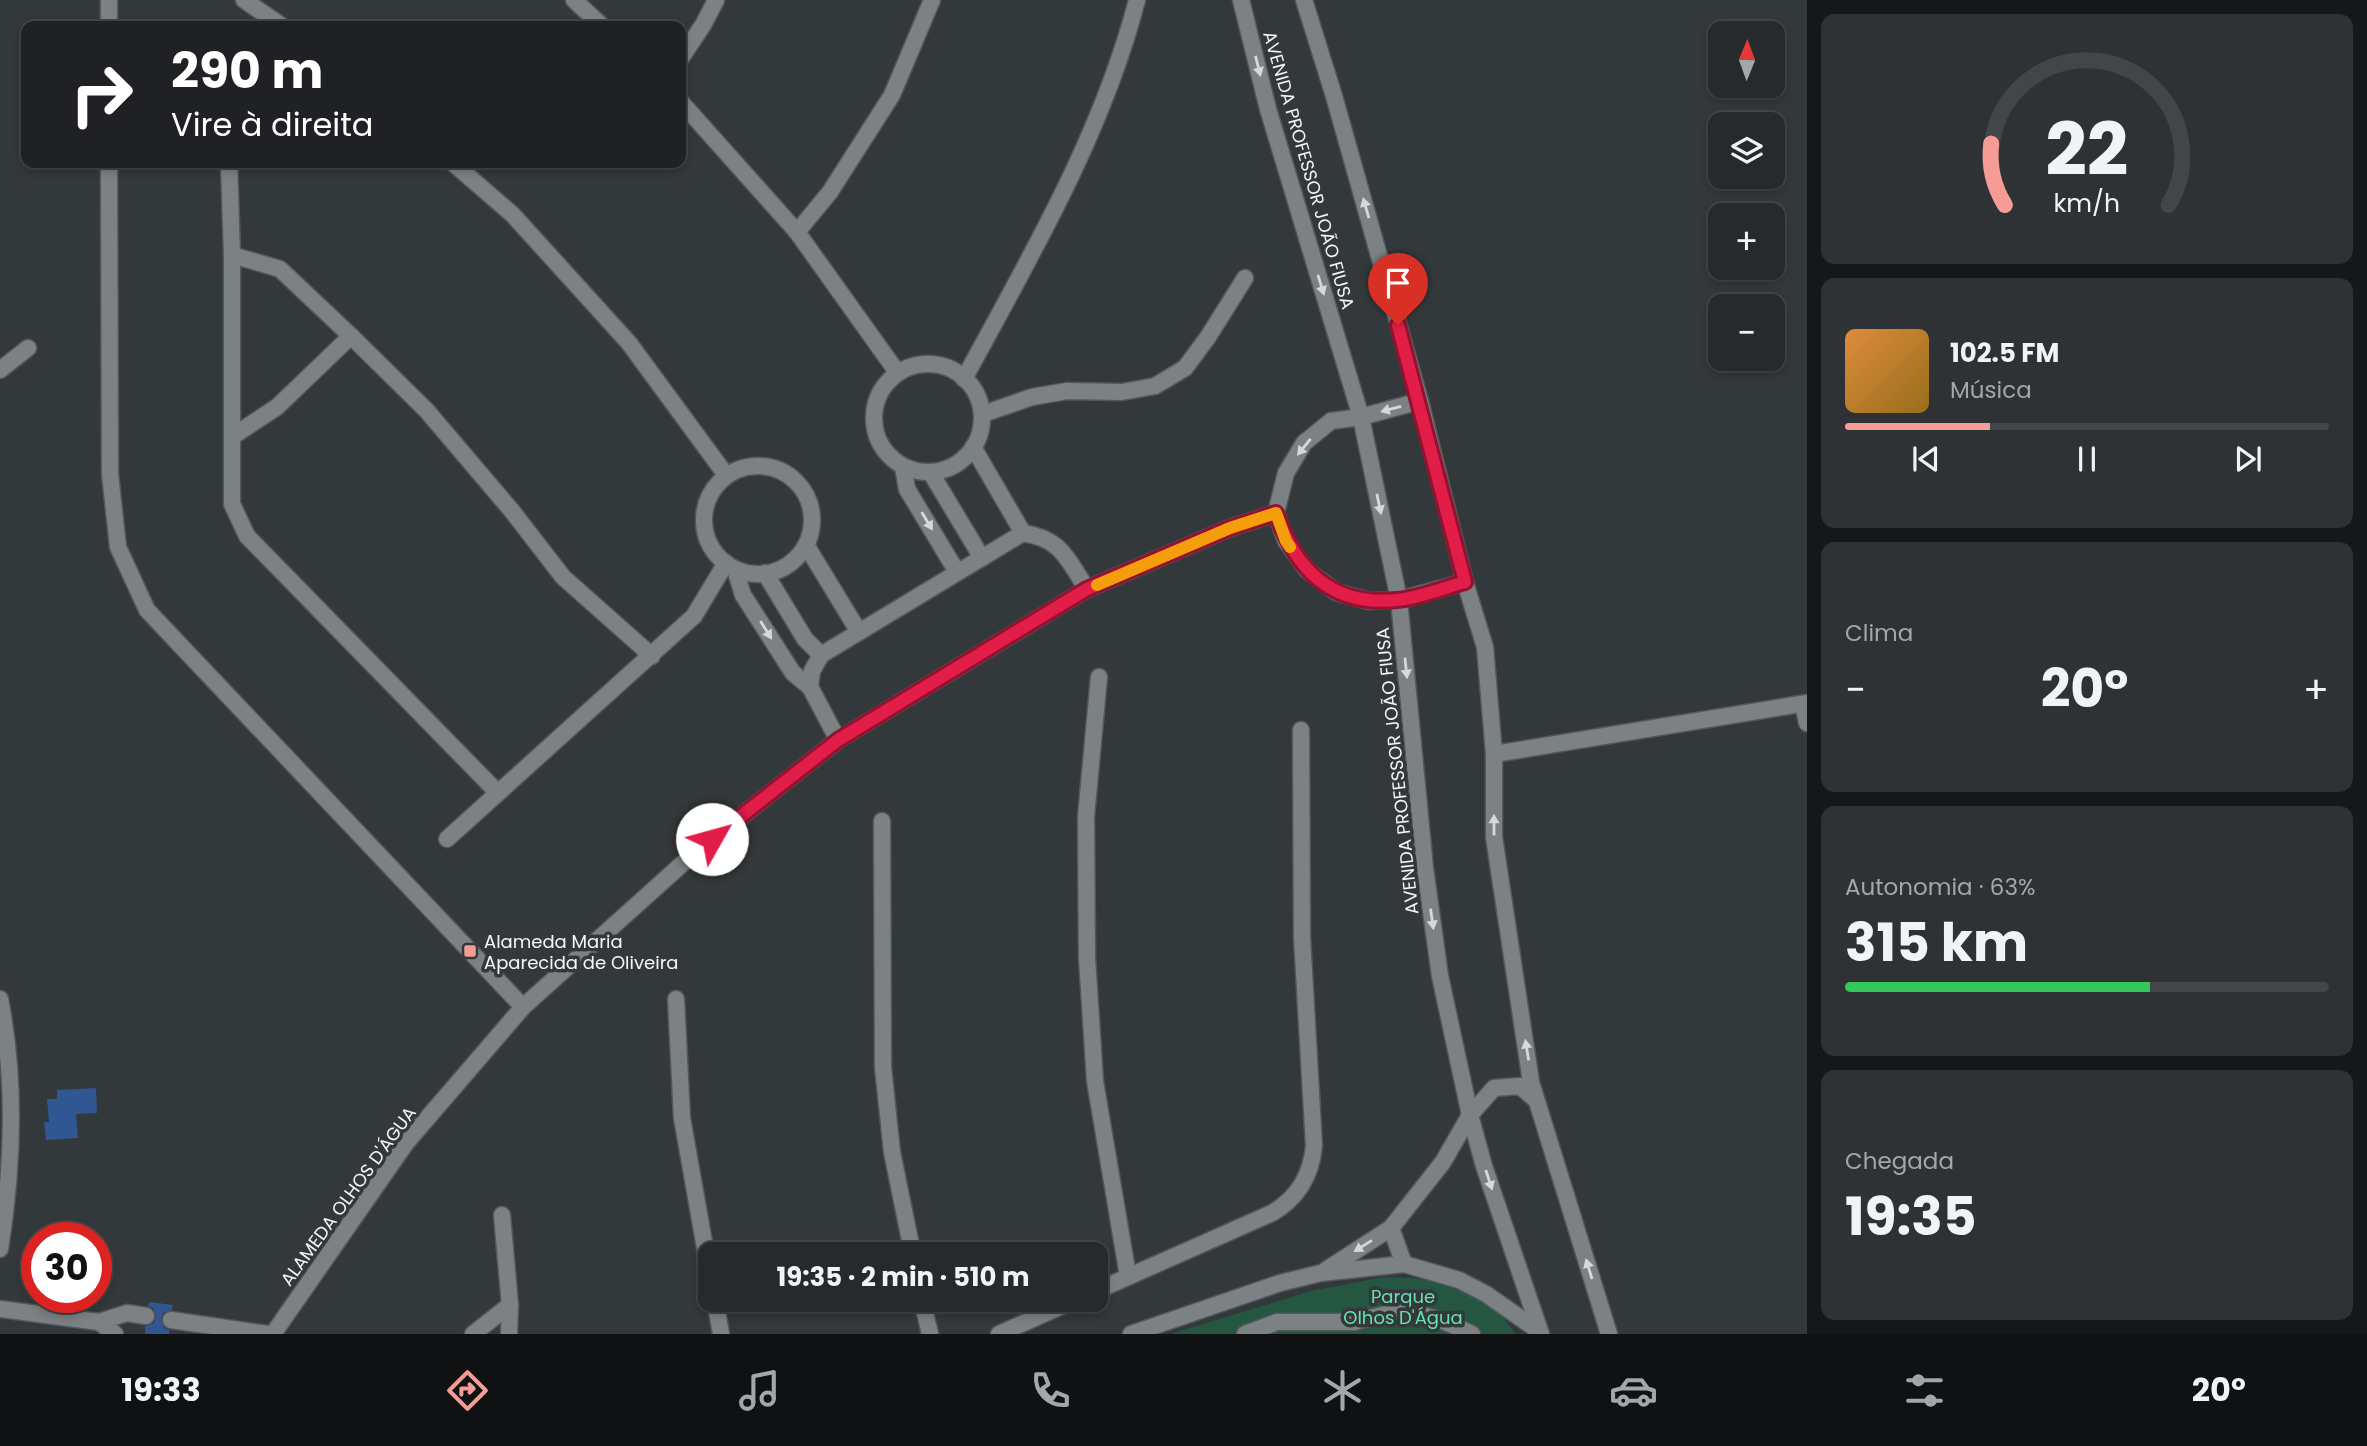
<!DOCTYPE html>
<html lang="pt">
<meta charset="utf-8">
<style>
:root{--surface:#262a2c;--page:#2e3234;--text:#f1f3f6;--muted:#a4a7a9;--line:#424648;--accent:#f59c94}
body{margin:0;font-family:Poppins,sans-serif;background:var(--page);color:var(--text);height:100vh;display:flex;flex-direction:column;font-size:26px;white-space:nowrap}
*{box-sizing:border-box;margin:0}
p{font-size:23px;color:var(--muted)}
.icon{flex:none;width:38px;height:38px;fill:none;stroke:currentColor;stroke-width:2;stroke-linecap:round;stroke-linejoin:round}
.map{position:relative;flex:1;overflow:hidden}
.side{display:flex;flex-direction:column;gap:14px;padding:14px;background:#151718;width:560px}
.side>*{flex:none}
.hud{position:absolute;left:21px;top:21px;width:665px;height:147px;border-radius:14px;box-shadow:0 4px 10px #0003,0 0 0 2px var(--line);background:#202124;color:#fff;overflow:hidden}
.needle{width:46px;rotate:1deg}
.tools{position:absolute;left:1708px;top:21px;display:grid;gap:14px}
.tools a{display:grid;place-items:center;width:77px;height:77px;border-radius:14px;background:var(--surface);box-shadow:0 4px 10px #0003,0 0 0 2px var(--line);font-size:35px}
.speed{position:absolute;left:21px;top:1222px;display:flex;gap:14px;font-size:35px;font-weight:700;text-align:center}
.speed>*{display:grid;place-content:center;width:91px;height:91px;border-radius:50%;background:var(--surface);box-shadow:0 4px 10px #0003,0 0 0 2px var(--line);line-height:1}
.speed .limit{border:10px solid #d22;background:#fff;color:#111}
.pin{position:absolute;display:grid;place-items:center;width:60px;height:60px;color:#fff;margin:-72px -30px;border-radius:50% 50% 50% 0;rotate:-45deg;box-shadow:0 0 7px #0007}
.pin .icon{rotate:45deg}
.me{position:absolute;width:77px;margin:-38px;rotate:52deg;stroke-linejoin:round;filter:drop-shadow(0 0 5px #0008)}
.turn{display:flex;align-items:center;gap:24px;height:147px;padding:0 35px;font-size:32px}
.turn .icon{width:91px;height:91px;stroke-width:2.5}
.turn b{display:block;font-size:49px;line-height:60px}
.big{font-size:52px;font-weight:700;line-height:1.1}
.side .widget{flex:1;display:flex;flex-direction:column;justify-content:center;gap:10px;min-width:0;padding:0 24px;border-radius:14px;background:var(--page)}
.side .dial{align-items:center;gap:0}
.dial svg{height:182px;overflow:visible;fill:none;stroke:var(--line);stroke-width:7;stroke-linecap:round;text-anchor:middle}
.dial text{fill:var(--text);stroke:none}
.song{display:flex;align-items:center;gap:21px}
.cover{width:84px;height:84px;border-radius:10px;background:linear-gradient(135deg,hsl(30 70% 55%),hsl(40 70% 35%))}
.played{height:7px;border-radius:4px;background:linear-gradient(90deg,var(--accent) 30%,var(--line) 30%)}
.keys{display:flex;justify-content:space-around;direction:ltr}
.heat{display:flex;justify-content:space-between;align-items:center;font-size:38px;direction:ltr}
.charge{height:10px;border-radius:5px;background:linear-gradient(90deg,#34c759 63%,var(--line) 0)}
.trip{position:absolute;left:698px;top:1242px;width:410px;height:70px;border-radius:14px;background:var(--surface);box-shadow:0 4px 10px #0003,0 0 0 2px var(--line);font-weight:700;line-height:70px;text-align:center}
.tabs{display:flex;height:112px;justify-content:space-around;align-items:center;background:#0f1112;color:var(--muted)}
.tabs .icon{width:49px;height:49px}
.tabs .current{color:var(--accent)}
.tabs b{font-size:32px;color:var(--text)}
main{display:flex;flex:1;min-height:0}
.map>svg:first-child{display:block}
.green{fill:#255641}
.building{fill:#305791}
.lines{fill:none;stroke-linecap:round;stroke-linejoin:round}
.minor-casing{stroke:#535759;stroke-width:19}
.minor{stroke:#7c8284;stroke-width:16}
.oneway{fill:#d4d9da}
.route-casing{stroke:#92132f;stroke-width:18}
.route{stroke:#e11d48;stroke-width:12}
.slow{stroke:#f59e0b;stroke-width:12}
.poi-dot{fill:#f59c94;stroke:#33383a;stroke-width:2.5}
.labels{text-anchor:middle;dominant-baseline:central;stroke-width:7;stroke-linejoin:round;paint-order:stroke}
.street-label{font-size:18px;fill:#f2f6f7;stroke:#33383a}
.poi-label{font-size:18px;fill:#f2f6f7;stroke:#33383a;text-anchor:start}
.park-label{font-size:18px;fill:#65e3af;stroke:#33383a}
</style>
<main>
<div class="map">
<svg width="1807" height="1334" viewBox="0 0 1807 1334">
<rect width="100%" height="100%" fill="#33383a"/>
<path class="green" d="M1384 1277 1416 1278 1455 1286 1498 1311 1516 1334H1170L1311 1291Z"/>
<g class="building">
<path d="M96 1088 97 1113 76 1114 78 1138 46 1140 44 1122H49L47 1099H57V1090Z"/>
<path d="M149 1302 173 1305 172 1310 163 1313 161 1319 164 1328 169 1330V1334H145V1326L154 1323 156 1317 153 1308 148 1306Z"/>
</g>
<g class="lines">
<defs>
<g id="minor">
<path d="M109 0V26"/>
<path d="M244 0 282 26"/>
<path d="M574 0 602 26"/>
<path d="M1241 0 1268 109 1361 417 1399 600 1425 868 1440 976 1470 1115 1484 1166 1541 1334"/>
<path d="M1304 0 1334 96 1420 401 1465 582 1485 647 1494 754V837L1531 1082 1609 1334"/>
<path d="M681 58 703 25 716 0"/>
<path d="M681 102 797 232 897 372"/>
<path d="M109 163 110 474 118 547 147 610 523 1007"/>
<path d="M229 163 232 255V504L247 536 498 793"/>
<path d="M453 163 513 215 629 343 726 475"/>
<path d="M797 232 830 192 892 95 932 0"/>
<path d="M232 255 280 269 351 336 427 411 512 511 563 577 652 656"/>
<circle cx="928" cy="418" r="54"/>
<path d="M0 370 28 348"/>
<path d="M964 379C1030 257 1102 135 1137 0"/>
<path d="M1420 401 1361 417 1331 421 1304 443 1286 473 1276 513 1286 541 1307 570 1336 592 1369 601 1399 600 1465 582"/>
<path d="M983 414 1032 397 1067 391 1122 392 1155 386 1185 368 1208 337 1245 278"/>
<path d="M233 436 277 407 351 336"/>
<path d="M973 447 1023 533"/>
<circle cx="758" cy="520" r="54"/>
<path d="M903 467 907 489 957 572"/>
<path d="M931 473 982 558"/>
<path d="M806 545 859 632"/>
<path d="M735 569 743 595 793 673 810 687"/>
<path d="M765 573 805 639 821 655"/>
<path d="M1099 677 1086 817 1087 958 1095 1081 1128 1276"/>
<path d="M1803 704 1807 723"/>
<path d="M838 740 810 687 812 671 821 655 1023 533C1062 539 1067 559 1087 589"/>
<path d="M1494 754 1807 703"/>
<path d="M882 821 883 1067 892 1152 913 1255"/>
<path d="M447 839 694 616 726 563"/>
<path d="M0 999C16 1081 13 1167 0 1249"/>
<path d="M676 999 682 1118 710 1276"/>
<path d="M502 1215 510 1305 509 1334"/>
<path d="M1391 1228 1404 1264"/>
<path d="M1326 1270 1391 1228 1443 1162 1470 1115 1494 1088 1520 1086 1536 1100"/>
<path d="M1096 1291 1272 1213C1298 1198 1311 1176 1314 1146L1302 937 1301 730"/>
<path d="M715 1300 721 1334"/>
<path d="M922 1300 930 1334"/>
<path d="M0 1309 99 1322 127 1313 146 1316"/>
<path d="M171 1320 267 1334"/>
<path d="M99 1322 115 1334"/>
<path d="M273 1334 406 1143 523 1007 691 856 838 740 1087 589 1230 528 1276 513"/>
<path d="M473 1334 510 1305"/>
<path d="M999 1334 1075 1300"/>
<path d="M1131 1334 1280 1283 1321 1273 1404 1264 1459 1280 1486 1294 1539 1331"/>
<path d="M1245 1334 1277 1322H1354L1402 1310 1441 1320 1472 1334"/>
</g>
</defs>
<use href="#minor" class="minor-casing"/>
<use href="#minor" class="minor"/>
</g>
<defs><path id="oneway-solid" d="M-6-.8H1V-3.2L6.5 0L1 3.2V.8H-6Z" transform="scale(1.75)"/></defs>
<g class="oneway">
<use href="#oneway-solid" transform="translate(1258 66) rotate(76)"/>
<use href="#oneway-solid" transform="translate(1366 208) rotate(-106)"/>
<use href="#oneway-solid" transform="translate(1321 285) rotate(73)"/>
<use href="#oneway-solid" transform="translate(1391 409) rotate(165)"/>
<use href="#oneway-solid" transform="translate(1304 447) rotate(129)"/>
<use href="#oneway-solid" transform="translate(1379 504) rotate(78)"/>
<use href="#oneway-solid" transform="translate(927 521) rotate(59)"/>
<use href="#oneway-solid" transform="translate(766 630) rotate(58)"/>
<use href="#oneway-solid" transform="translate(1406 668) rotate(84)"/>
<use href="#oneway-solid" transform="translate(1494 825) rotate(-90)"/>
<use href="#oneway-solid" transform="translate(1432 919) rotate(82)"/>
<use href="#oneway-solid" transform="translate(1527 1050) rotate(-99)"/>
<use href="#oneway-solid" transform="translate(1489 1180) rotate(72)"/>
<use href="#oneway-solid" transform="translate(1363 1246) rotate(148)"/>
<use href="#oneway-solid" transform="translate(1589 1269) rotate(-107)"/>
</g>
<g class="lines">
<defs>
<path id="route" d="M712 839 838 740 1087 589 1230 528 1276 513C1296 570 1332 607 1397 600 1419 598 1443 588 1465 582L1398 325"/>
</defs>
<use href="#route" class="route-casing"/>
<use href="#route" class="route"/>
<path class="slow" d="M1097 585 1230 528 1276 513 1286 541 1290 547"/>
</g>
<rect class="poi-dot" x="463" y="944" width="14" height="14" rx="3.5"/>
<g class="labels">
<g class="street-label">
<text transform="translate(1309 170) rotate(74)">AVENIDA PROFESSOR JOÃO FIUSA</text>
<text transform="translate(1397 771) rotate(-96)">AVENIDA PROFESSOR JOÃO FIUSA</text>
<text transform="translate(348 1196) rotate(-54)">ALAMEDA OLHOS D'ÁGUA</text>
</g>
<g class="poi-label">
<text x="484" y="941">Alameda Maria<tspan x="484" dy="21">Aparecida de Oliveira</tspan></text>
</g>
<g class="park-label">
<text x="1403" y="1296">Parque<tspan x="1403" dy="21">Olhos D'Água</tspan></text>
</g>
</g>
</svg>
<div class="tools">
<a><svg class="needle" viewBox="-14 -14 28 28"><path d="M0-13l5 13h-10z" fill="#e53935"/><path d="M0 13l5-13h-10z" fill="#a4a7a9"/></svg></a>
<a><svg class="icon" aria-label="layers" viewBox="0 0 24 24"><path d="M12 4l9 5-9 5-9-5zM3 14l9 5 9-5"/></svg></a>
<a>+</a>
<a>−</a>
</div>
<div class="speed"><div class="limit">30</div></div>
<div class="pin" style="left:1398px;top:325px;background:#d93025"><svg class="icon" aria-label="arrive" viewBox="0 0 24 24"><path d="M6 21V4h12l-3 4 3 4H6"/></svg></div>
<svg class="me" style="left:712px;top:839px" viewBox="-20 -20 40 40"><circle r="19" fill="#fff"/><path d="M0-13L10 11 0 6-10 11z" fill="#e11d48"/></svg>
<div class="trip">19:35 · 2 min · 510 m</div>
<div class="hud">
<div class="turn"><svg class="icon" aria-label="right" viewBox="0 0 24 24"><path d="M7 20v-9h11M14 6l5 5-5 5"/></svg><div><b>290 m</b>Vire à direita</div></div>
</div>
</div>
<section class="side">
<div class="widget dial"><svg viewBox="0 0 100 80">
<path d="M14 69A42 42 0 1 1 86 69"/>
<path d="M14 69A42 42 0 0 1 8 42" stroke="#f59c94"/>
<text x="50" y="56" font-size="32" font-weight="700">22</text>
<text x="50" y="72" font-size="11">km/h</text>
</svg></div>
<div class="widget">
<div class="song"><i class="cover"></i><div><b>102.5 FM</b><p>Música</p></div></div>
<div class="played"></div>
<div class="keys"><svg class="icon" aria-label="previous" viewBox="0 0 24 24"><path d="M18 5L8 12l10 7zM5 5v14"/></svg><svg class="icon" aria-label="pause" viewBox="0 0 24 24"><path d="M8 5v14M16 5v14"/></svg><svg class="icon" aria-label="next" viewBox="0 0 24 24"><path d="M6 5l10 7-10 7zM19 5v14"/></svg></div>
</div>
<div class="widget"><p>Clima</p>
<div class="heat"><a>−</a><b class="big">20°</b><a>+</a></div>
</div>
<div class="widget"><p>Autonomia · 63%</p><b class="big">315 km</b><div class="charge"></div></div>
<div class="widget"><p>Chegada</p><b class="big">19:35</b></div>
</section>
</main>
<nav class="tabs">
<b>19:33</b>
<svg class="icon current" aria-label="directions" viewBox="0 0 24 24"><path d="M12 3l9 9-9 9-9-9zM9 14v-3h6M13 9l2 2-2 2"/></svg>
<svg class="icon" aria-label="music" viewBox="0 0 24 24"><path d="M9 18V5l10-2v13"/><circle cx="6" cy="18" r="3"/><circle cx="16" cy="16" r="3"/></svg>
<svg class="icon" aria-label="phone" viewBox="0 0 24 24"><path d="M5 4h4l2 5-3 2q2 4 5 5l2-3 5 2v4C11 20 4 13 5 4z"/></svg>
<svg class="icon" aria-label="climate" viewBox="0 0 24 24"><path d="M12 3v18M4 7l16 10M4 17L20 7"/></svg>
<svg class="icon" aria-label="car" viewBox="0 0 24 24"><path d="M5 17H2v-5l4-1 3-4h7l3 4 3 1v5h-3M9 17h6M6 11h13"/><circle cx="7" cy="17" r="2"/><circle cx="17" cy="17" r="2"/></svg>
<svg class="icon" aria-label="filters" viewBox="0 0 24 24"><path d="M4 7h16M4 17h16"/><circle cx="9" cy="7" r="2"/><circle cx="15" cy="17" r="2"/></svg>
<b>20°</b>
</nav>
